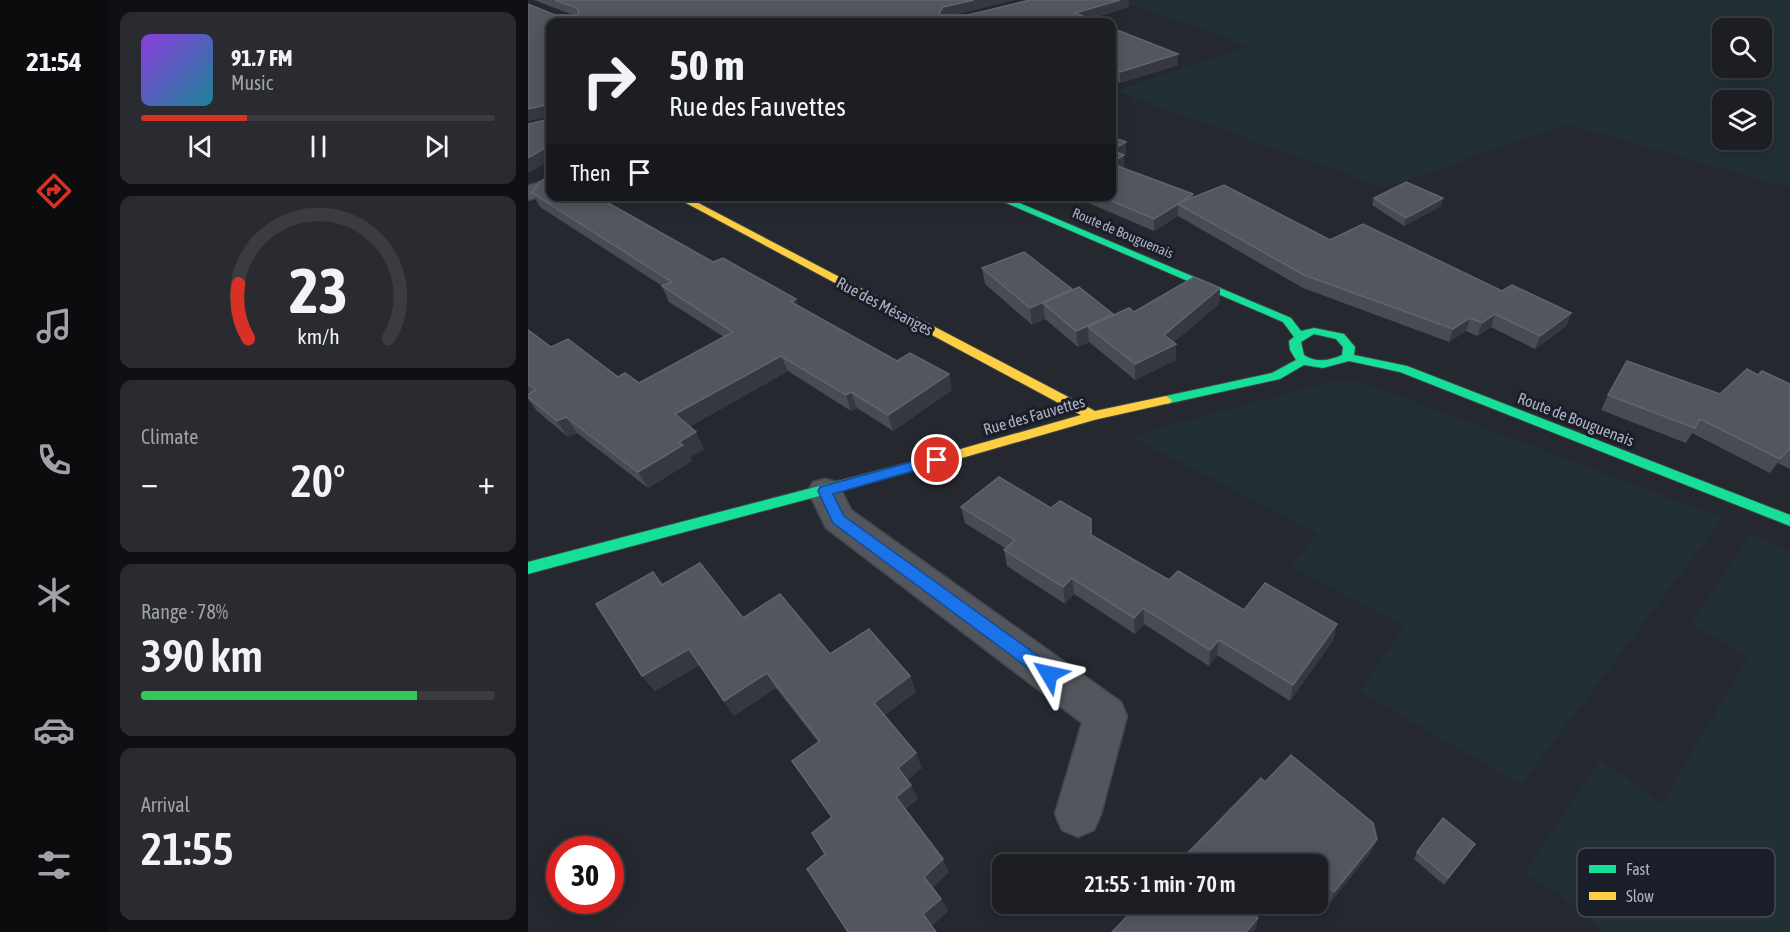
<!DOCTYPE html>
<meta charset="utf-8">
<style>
:root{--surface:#1c1e23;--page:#292b30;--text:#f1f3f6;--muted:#a0a2a6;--line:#3a3c41;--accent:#d93025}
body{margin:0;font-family:"Asap Condensed",sans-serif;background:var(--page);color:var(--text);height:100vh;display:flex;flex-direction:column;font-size:22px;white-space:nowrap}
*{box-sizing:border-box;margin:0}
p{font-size:20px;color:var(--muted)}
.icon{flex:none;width:33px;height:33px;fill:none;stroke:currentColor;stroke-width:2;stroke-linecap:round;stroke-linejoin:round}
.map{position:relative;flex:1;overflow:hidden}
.panel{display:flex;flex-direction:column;gap:12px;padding:12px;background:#0f1013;width:420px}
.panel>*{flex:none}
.banner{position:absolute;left:18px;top:18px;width:570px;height:183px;border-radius:12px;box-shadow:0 3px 15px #0003,0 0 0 2px var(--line);background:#1c1e23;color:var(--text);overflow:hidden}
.tools{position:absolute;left:1184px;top:18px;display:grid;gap:12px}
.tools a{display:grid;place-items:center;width:60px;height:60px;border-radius:12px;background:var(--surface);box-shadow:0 3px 15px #0003,0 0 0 2px var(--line);font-size:30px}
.speed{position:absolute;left:18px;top:836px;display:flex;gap:12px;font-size:30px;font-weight:700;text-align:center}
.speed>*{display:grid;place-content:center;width:78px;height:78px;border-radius:50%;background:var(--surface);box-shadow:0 3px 15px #0003,0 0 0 2px var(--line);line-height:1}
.speed .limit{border:9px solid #d22;background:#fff;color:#111}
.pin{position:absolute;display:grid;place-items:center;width:51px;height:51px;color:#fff;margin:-26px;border:3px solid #fff;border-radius:50%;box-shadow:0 2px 6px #0007}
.me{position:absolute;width:66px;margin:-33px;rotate:306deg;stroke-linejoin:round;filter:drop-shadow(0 0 4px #0008)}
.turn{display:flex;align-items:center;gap:21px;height:126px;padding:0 24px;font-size:27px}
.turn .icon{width:78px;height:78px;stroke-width:2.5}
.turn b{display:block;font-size:42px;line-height:51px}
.then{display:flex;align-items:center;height:57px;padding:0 24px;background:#0003;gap:12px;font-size:22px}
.big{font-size:45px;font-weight:600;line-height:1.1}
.panel .tile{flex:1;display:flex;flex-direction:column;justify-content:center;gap:9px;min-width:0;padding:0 21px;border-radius:12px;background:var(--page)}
.panel .dial{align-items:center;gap:0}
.dial svg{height:156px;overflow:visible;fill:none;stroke:var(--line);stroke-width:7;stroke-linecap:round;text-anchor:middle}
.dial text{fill:var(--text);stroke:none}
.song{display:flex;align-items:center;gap:18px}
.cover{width:72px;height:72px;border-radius:9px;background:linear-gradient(135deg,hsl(270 70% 55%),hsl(190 70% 35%))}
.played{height:6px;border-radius:3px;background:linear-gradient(90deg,var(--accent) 30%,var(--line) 30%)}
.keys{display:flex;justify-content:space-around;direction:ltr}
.heat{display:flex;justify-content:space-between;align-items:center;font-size:33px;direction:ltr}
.charge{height:9px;border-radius:4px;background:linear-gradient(90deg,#34c759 78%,var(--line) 0)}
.trip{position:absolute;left:464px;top:854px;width:336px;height:60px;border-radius:12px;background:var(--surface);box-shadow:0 3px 15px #0003,0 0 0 2px var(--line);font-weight:600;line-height:60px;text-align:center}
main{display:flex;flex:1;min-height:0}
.tabs{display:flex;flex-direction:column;width:108px;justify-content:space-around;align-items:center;background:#0b0c0e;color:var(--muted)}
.tabs .icon{width:42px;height:42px}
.tabs .active{color:var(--accent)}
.tabs b{font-size:27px;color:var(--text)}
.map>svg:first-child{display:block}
.green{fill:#223034;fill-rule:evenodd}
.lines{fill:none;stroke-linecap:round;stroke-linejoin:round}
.street-casing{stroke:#41454c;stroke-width:3}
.fast-casing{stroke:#41454c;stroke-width:2}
.slow-casing{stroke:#41454c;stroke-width:2}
.street{fill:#54565e;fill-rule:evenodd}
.fast{fill:#16e098;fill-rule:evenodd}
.slow{fill:#ffcf43;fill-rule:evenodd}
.wall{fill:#474b53}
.shaded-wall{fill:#353840}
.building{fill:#52565f;stroke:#60646f;stroke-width:1.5}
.route{fill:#1a73e8;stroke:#114b97;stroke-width:1.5}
.labels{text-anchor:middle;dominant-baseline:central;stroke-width:6;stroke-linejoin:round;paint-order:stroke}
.far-street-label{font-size:14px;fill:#adb2c2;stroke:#191e29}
.street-label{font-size:16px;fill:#adb2c2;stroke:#191e29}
.key{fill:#191e29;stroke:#454a57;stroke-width:1.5}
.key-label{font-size:16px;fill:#adb2c2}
</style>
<main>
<nav class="tabs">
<b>21:54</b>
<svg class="icon active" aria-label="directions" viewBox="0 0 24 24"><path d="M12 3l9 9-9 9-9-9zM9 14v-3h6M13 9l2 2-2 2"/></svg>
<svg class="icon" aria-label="music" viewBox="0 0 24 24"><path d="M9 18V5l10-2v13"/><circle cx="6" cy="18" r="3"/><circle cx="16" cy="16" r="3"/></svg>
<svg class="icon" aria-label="phone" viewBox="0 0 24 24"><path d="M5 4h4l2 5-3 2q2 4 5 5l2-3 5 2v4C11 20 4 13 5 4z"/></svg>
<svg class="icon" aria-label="climate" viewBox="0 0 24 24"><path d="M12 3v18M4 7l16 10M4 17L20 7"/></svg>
<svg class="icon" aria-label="car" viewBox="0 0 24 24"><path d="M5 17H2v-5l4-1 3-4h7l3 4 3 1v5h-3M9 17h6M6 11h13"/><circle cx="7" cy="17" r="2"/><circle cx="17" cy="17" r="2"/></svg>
<svg class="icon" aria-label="filters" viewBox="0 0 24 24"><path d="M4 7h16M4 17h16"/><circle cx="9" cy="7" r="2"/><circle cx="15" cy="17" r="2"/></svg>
</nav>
<section class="panel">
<div class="tile">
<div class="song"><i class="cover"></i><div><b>91.7 FM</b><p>Music</p></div></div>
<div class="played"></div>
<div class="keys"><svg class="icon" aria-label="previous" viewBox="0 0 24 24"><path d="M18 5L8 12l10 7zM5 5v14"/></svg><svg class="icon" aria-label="pause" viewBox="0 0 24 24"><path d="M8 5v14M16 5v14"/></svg><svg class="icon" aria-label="next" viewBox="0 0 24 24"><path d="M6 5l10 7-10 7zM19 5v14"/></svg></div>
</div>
<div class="tile dial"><svg viewBox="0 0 100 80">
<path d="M14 69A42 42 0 1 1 86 69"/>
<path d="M14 69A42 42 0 0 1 9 41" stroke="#d93025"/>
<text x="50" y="56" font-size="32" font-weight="700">23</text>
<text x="50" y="72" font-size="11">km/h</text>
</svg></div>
<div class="tile"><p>Climate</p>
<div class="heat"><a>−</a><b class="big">20°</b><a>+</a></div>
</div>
<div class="tile"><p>Range · 78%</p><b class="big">390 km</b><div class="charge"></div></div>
<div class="tile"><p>Arrival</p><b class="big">21:55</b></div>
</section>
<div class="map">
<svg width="1262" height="932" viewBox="0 0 1262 932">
<rect width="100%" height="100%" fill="#25282f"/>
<g class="green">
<path d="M590 0H1262V188L1038 124 857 188 587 91 720 46ZM1194 28H1233V68H1194ZM1194 100H1233V140H1194Z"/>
<path d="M805 381 834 382 847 387 1195 518 993 785 831 691 877 625 762 567 789 533 602 436Z"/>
<path d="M1223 534 1262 551V932H1077L1033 895 996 874 1072 760 1134 803 1220 657 1163 624Z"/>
</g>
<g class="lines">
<defs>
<g id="street">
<path d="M22 179V193L0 200V186Z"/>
<path d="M297 479 309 482 323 510 593 702 599 716 573 814 566 830 550 837 534 830 527 814 554 723 298 528 280 491 285 482Z"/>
</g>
<g id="fast">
<path d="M462 196H475L763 318 773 331 786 328 816 334 827 347 826 355 879 366 1262 515V526L872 372 821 361 795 368 776 365 752 379 638 404 634 403 632 400 638 396 744 373 768 360 762 350 761 341 766 337 755 322ZM786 334 808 339 815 347 814 355C801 361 788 363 776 355L773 342Z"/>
<path d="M406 456 411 458 413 461 411 464 0 574V562Z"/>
</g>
<path id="slow" d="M145 196H157L567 411 638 396 644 400 642 403 566 420 406 466 401 464 399 461 401 458 553 415Z"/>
</defs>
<use href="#street" class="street-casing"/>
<use href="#fast" class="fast-casing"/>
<use href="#slow" class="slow-casing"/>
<use href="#street" class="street"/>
<use href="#fast" class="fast"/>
<use href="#slow" class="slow"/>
</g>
<g class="wall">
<path d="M6 0H486L425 15H440L502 0H600L601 7 561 19 570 22H22V160L0 173V124L18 120V117L0 121V4L27 15H45Z"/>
<path d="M584 28 650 65 592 83 584 79Z"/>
<path d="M598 142V154L596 155V166L594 168 665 194V198L802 240 974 291 1043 313 1038 326 1007 349 963 327 949 336 938 331 921 342 775 288 650 216 626 231 544 196H584Z"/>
<path d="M4 193 185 262 271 306 369 361 424 390 365 431 329 408 323 411 260 371 161 427 176 449 162 457 164 461 120 488 49 433 40 437 9 411 0 399V394L2 393 0 392V330L23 347 90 377 111 383 196 337 141 302 134 286 12 207Z"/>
<path d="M846 198 913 206 876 226 844 205Z"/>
<path d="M454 268 544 289V290L585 314V316L606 312 692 288 691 304 646 342 648 360 607 380 561 342 550 347 517 319 504 325 457 284Z"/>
<path d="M1230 375 1262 384V469L1250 463 1242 473 1164 433 1158 443 1073 410 1080 395 1192 394Z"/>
<path d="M433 507 564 535 641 580 716 610 809 624 805 640 762 701 689 655 681 666 616 624 607 634 546 594 537 604 479 566 476 550 477 548 437 523Z"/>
<path d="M134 585 302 654 382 676 388 692 356 715 394 768 379 780 390 799 377 809 421 872 404 888 413 899 420 911 403 926 297 854 304 817 264 761 290 742 248 688 206 716 172 665 127 691 114 676Z"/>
<path d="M737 782 849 839 843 852 801 904 789 893V864H649Z"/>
<path d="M942 851 916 885 886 859 889 852Z"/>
</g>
<g class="shaded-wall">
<path d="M446 0H486L416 17 411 13 415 7Z"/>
<path d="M592 0H600L601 7 547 22V13Z"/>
<path d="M650 54V65L592 83V72Z"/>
<path d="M18 105 22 116 0 121V109Z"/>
<path d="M598 142V154L596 155V166L584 174V150Z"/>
<path d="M22 145V160L0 173V158Z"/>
<path d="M915 198 913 206 876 226 878 218Z"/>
<path d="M650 204V216L626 231V219Z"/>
<path d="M692 288 691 304 638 349 648 344V360L607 380V364L636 335Z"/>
<path d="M544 289 545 306 515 303 517 319 504 325 502 308Z"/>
<path d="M268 299 274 314 263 302Z"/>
<path d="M1043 313 1038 326 1007 349 1012 336Z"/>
<path d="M585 314 586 331 560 327 561 342 550 347 548 331Z"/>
<path d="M967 314 963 327 949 336 954 323Z"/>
<path d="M942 318 938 331 921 342 925 329Z"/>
<path d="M253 356 260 371 155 430 147 414Z"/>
<path d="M421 374 424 390 365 431 360 415Z"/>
<path d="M323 392 329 408 323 411 318 395Z"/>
<path d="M38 417 49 433 40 437 29 421Z"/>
<path d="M168 432 176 449 162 457 164 461 120 488 110 472 151 442Z"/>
<path d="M1261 449 1250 463 1242 473 1252 459Z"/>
<path d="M544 578 546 594 537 604 535 587Z"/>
<path d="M615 608 616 624 607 634 606 618Z"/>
<path d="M809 624 805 640 762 701 765 685Z"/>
<path d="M691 640 689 655 681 666 682 650Z"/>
<path d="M161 649 172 665 127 691 114 676Z"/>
<path d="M239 673 248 688 206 716 196 701Z"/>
<path d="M382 676 388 692 353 718 346 703Z"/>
<path d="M388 753 394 768 376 782 370 768Z"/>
<path d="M383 785 390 799 375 811 368 797Z"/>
<path d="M849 839 843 852 801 904 806 892Z"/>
<path d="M415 859 421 872 403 889 396 877Z"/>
<path d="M413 899 420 911 402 926 395 914Z"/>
<path d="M728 903H736L719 922 722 910Z"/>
<path d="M730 918 728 929 725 932H718Z"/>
</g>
<g class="building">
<path d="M27 0H446L415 7 411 13 413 15H440L502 0H592L547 13 570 22H22V145L0 158V124L18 120V105L0 109V4L27 15H49L51 13 49 8Z"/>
<path d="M584 28 650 54 592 72 584 69Z"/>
<path d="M584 137 598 142 584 150Z"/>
<path d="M584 150 596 155 584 162Z"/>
<path d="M584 164 665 194 651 203 696 185 802 240 835 224 974 291 984 285 1043 313 1012 336 967 314 954 323 942 318 925 329 776 275 650 204 626 219 572 196H584Z"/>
<path d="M19 169 22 171V196H68L185 262 195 258 268 299 263 302 369 361 382 353 421 374 360 415 323 392 318 395 253 356 147 414 168 432 151 442 155 445 110 472 38 417 29 421 0 397V394L8 390 0 384V330L23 347 40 339 90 377 97 373 111 383 205 332 134 286 144 282 4 193 11 182 16 180Z"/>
<path d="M878 182 915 198 878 218 846 198Z"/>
<path d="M496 252 544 289 502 308 454 268Z"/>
<path d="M666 277 692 288 636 335 648 344 607 364 560 327 601 308 606 312Z"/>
<path d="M551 287 585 314 548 331 515 303Z"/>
<path d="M1099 361 1192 394 1219 369 1230 375 1234 371 1262 384V450L1261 449 1252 459 1172 419 1167 428 1080 395Z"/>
<path d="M471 477 523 508 532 501 563 519V535L641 580 650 571 716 610 737 583 809 624 765 685 691 640 682 650 615 608 606 618 544 578 535 587 476 550 487 540 433 507Z"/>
<path d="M172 563 215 618 252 594 302 654 341 629 382 676 346 703 388 753 370 768 383 785 368 797 415 859 396 877 413 899 395 914 408 932H320L279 869 297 854 284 833 304 817 264 761 292 741 239 673 196 701 161 649 114 676 68 604 125 572 134 585Z"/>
<path d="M763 755 845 823 849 839 806 892 789 877V864H776L768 858 763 864H649L733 778 737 782Z"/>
<path d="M915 818 947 844 920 878 889 852Z"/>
<path d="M612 903H728L722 910 730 918 718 932H584Z"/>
</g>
<path class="route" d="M409 455 413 456 415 460 413 463 305 494 316 516 527 668 529 674 527 679 521 681 515 679 305 523 290 491 292 487Z"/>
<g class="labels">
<g class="far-street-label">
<text transform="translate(595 233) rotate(23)">Route de Bouguenais</text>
</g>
<g class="street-label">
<text transform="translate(357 306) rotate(28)">Rue des Mésanges</text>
<text transform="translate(506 415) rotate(-16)">Rue des Fauvettes</text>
<text transform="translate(1048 419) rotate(21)">Route de Bouguenais</text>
</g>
</g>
<rect x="1049" y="848" width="198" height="69" rx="9" class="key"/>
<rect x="1061" y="865" width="27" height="8" fill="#16e098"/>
<rect x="1061" y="892" width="27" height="8" fill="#ffcf43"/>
<g class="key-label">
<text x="1098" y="875">Fast</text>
<text x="1098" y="902">Slow</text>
</g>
</svg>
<div class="tools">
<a><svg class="icon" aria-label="search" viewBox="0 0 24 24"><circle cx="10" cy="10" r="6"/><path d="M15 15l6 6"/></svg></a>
<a><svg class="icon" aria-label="layers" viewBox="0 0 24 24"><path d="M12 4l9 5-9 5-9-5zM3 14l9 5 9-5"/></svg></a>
</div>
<div class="speed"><div class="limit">30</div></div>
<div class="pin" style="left:409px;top:460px;background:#d93025"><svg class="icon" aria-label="arrive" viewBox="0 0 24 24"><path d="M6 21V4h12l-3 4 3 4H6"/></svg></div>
<svg class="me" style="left:521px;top:674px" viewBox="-20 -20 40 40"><path d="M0-17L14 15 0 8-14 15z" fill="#1a73e8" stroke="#fff" stroke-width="4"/></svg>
<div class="trip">21:55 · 1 min · 70 m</div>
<div class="banner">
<div class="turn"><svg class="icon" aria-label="right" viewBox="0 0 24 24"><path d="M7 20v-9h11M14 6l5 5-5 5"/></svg><div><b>50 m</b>Rue des Fauvettes</div></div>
<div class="then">Then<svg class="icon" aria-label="arrive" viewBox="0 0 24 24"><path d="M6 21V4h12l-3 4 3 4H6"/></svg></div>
</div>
</div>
</main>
